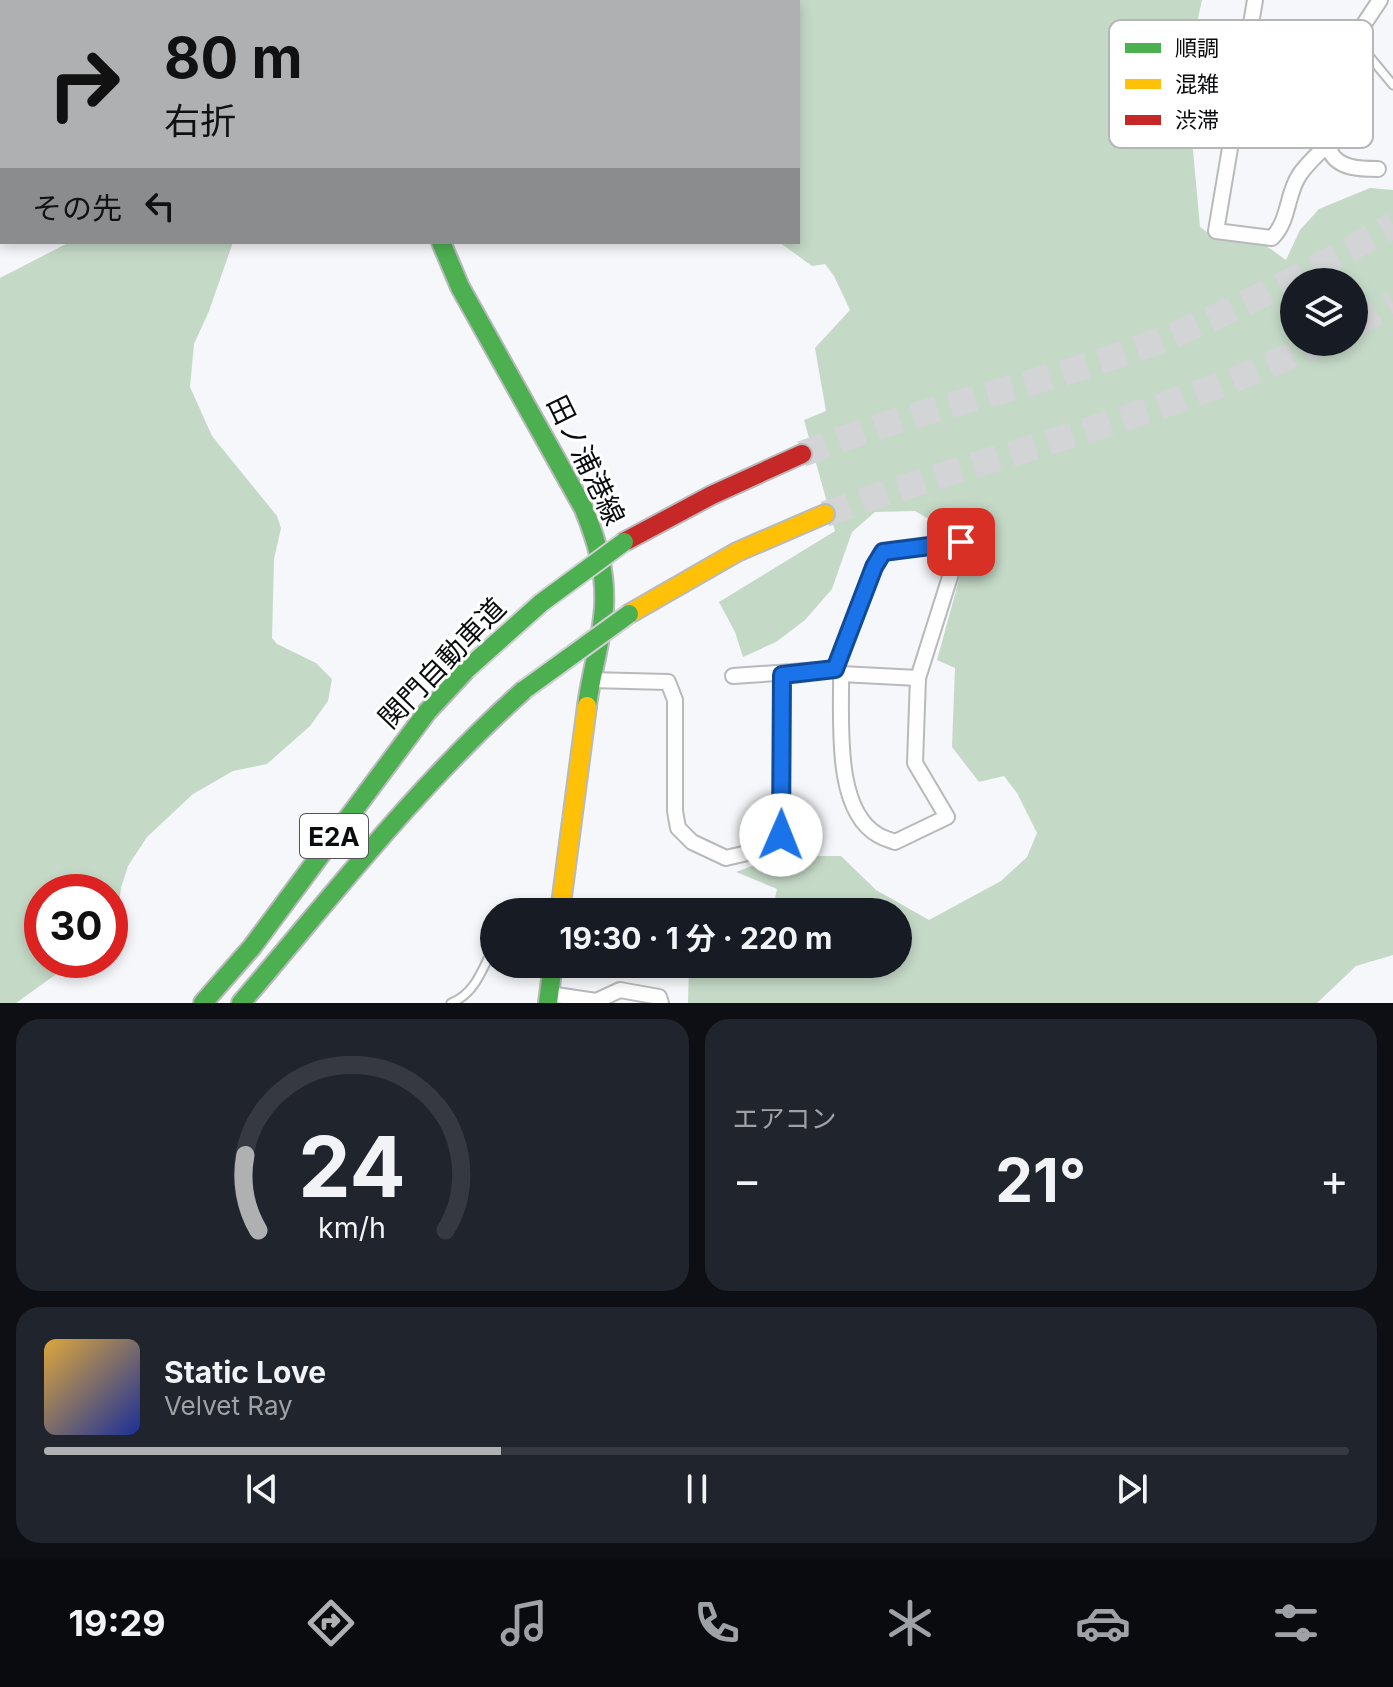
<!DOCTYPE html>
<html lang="ja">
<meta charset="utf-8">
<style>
:root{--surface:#171b24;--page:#20242c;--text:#f1f3f6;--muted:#9ea1a6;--line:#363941;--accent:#aeb0b2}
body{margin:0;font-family:Inter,"Noto Sans JP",sans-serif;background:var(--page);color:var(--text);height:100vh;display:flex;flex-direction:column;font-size:30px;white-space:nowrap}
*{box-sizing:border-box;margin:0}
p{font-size:26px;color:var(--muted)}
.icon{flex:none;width:44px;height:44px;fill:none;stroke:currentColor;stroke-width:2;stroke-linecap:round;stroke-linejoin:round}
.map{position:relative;height:1003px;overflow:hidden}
.sheet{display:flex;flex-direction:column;gap:16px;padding:16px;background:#0d0f14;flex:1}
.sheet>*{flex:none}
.hud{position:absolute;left:0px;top:0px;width:800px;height:244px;box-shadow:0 4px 12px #0003;background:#aeb0b2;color:#111;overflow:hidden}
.tools{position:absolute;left:1280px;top:268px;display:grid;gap:16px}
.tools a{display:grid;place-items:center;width:88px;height:88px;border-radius:50%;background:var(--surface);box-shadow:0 4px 12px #0003;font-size:40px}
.speed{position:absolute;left:24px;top:874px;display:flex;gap:16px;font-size:40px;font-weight:700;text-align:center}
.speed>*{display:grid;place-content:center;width:104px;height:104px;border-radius:50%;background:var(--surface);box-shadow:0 4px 12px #0003;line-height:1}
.speed .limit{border:12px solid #d22;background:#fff;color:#111}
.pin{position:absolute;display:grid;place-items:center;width:68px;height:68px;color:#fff;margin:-34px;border-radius:16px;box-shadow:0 4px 12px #0006}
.me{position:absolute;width:88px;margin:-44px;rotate:1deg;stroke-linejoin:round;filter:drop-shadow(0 0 6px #0008)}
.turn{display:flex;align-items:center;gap:28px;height:168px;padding:0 32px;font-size:36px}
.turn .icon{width:104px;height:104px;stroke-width:2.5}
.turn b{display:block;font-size:56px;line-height:68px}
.then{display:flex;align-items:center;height:76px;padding:0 32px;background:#0003;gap:16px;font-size:30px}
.big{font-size:60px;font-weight:700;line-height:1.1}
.sheet .tile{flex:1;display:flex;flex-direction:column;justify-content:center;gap:12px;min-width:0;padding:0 28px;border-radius:24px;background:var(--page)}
.sheet .dial{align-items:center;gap:0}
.dial svg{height:208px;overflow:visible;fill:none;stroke:var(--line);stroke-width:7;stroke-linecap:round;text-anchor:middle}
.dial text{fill:var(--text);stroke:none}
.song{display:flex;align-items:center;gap:24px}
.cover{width:96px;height:96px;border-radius:12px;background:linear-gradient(135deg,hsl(40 70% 55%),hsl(230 70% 35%))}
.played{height:8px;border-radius:4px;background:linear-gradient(90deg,var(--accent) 35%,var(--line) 35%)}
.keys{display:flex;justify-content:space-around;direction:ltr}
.heat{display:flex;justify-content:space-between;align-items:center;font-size:44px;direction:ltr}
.sheet .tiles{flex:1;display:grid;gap:16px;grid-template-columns:1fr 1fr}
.tile:last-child{grid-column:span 2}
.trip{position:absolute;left:480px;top:898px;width:432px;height:80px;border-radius:40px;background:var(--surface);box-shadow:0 4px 12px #0003;font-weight:700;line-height:80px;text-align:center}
.menu{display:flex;height:128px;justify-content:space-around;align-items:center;background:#090b0e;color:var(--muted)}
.menu .icon{width:56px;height:56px}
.menu .active{color:var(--accent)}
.menu b{font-size:36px;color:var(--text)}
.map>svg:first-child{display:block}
.forest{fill:#c5d9c7;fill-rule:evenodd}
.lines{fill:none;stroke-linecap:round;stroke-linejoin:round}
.highway-tunnel{stroke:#d2d4d6;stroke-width:26;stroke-dasharray:26 13;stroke-linecap:butt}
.lane-casing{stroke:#b8b9bb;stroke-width:11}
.street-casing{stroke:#b8b9bb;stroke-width:18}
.fast-casing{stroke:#b8b9bb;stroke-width:22}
.slow-casing{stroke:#b8b9bb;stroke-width:22}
.jam-casing{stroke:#b8b9bb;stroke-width:22}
.lane{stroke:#fefefe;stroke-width:7}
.street{stroke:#fefefe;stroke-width:14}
.fast{stroke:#4caf50;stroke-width:18}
.slow{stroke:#ffc107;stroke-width:18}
.jam{stroke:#c62828;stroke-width:18}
.fast-bridge-casing{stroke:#cfd0d2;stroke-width:22;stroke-linecap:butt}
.fast-bridge{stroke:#4caf50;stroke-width:18}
.route-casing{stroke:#114b97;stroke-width:20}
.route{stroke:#1a73e8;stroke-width:14}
.labels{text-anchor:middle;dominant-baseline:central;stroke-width:6;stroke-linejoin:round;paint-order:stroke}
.shield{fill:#fff;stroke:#545556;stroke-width:2}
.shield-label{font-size:26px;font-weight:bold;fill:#0b0c0d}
.street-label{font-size:28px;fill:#0b0c0d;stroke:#fff}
.key{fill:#fff;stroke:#b6b6b6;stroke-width:2}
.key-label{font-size:22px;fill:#0b0c0d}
</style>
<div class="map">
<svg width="1393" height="1003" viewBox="0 0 1393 1003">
<rect width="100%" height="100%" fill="#f5f7fa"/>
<g class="forest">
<path d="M642 0H1202L1186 73 1200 227 1215 238 1265 245 1286 260 1300 230 1319 209 1370 188 1393 190V955L1356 966 1317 1003H688L689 964H898V912H772L777 889 736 872 779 856H841L876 890 929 920 1001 881 1027 857 1037 833 1017 793 1004 776 979 782 952 747 955 668 937 660 969 543 915 511 875 512 852 532 832 589 805 620 776 642 743 657 735 632 719 602 835 531 804 420 826 411 815 348 850 310 834 276 825 264 812 266 779 242H798V2ZM1294 282H1354V342H1294Z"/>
<path d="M70 242H233L209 311 194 344 190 387 212 436 277 516 281 528 274 559 272 638 277 644 316 663 332 679 328 701 310 726 267 764 233 771 193 794 147 837 128 866 121 888 117 918 110 926V892H42V960H76L16 1003H0V278Z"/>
</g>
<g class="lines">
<g class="highway-tunnel">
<path d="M1354 325 1393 303"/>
<path d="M802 454C832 443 863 431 893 422 984 394 1077 373 1166 338 1245 306 1319 267 1393 225"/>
<path d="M825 514C990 455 1163 417 1321 342"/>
</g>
<defs>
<g id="lane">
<path d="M1355 39 1393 85"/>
<path d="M451 1003C475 994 483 968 494 946"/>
</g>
<g id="street">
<path d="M36 0 37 2"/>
<path d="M436 0V2"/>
<path d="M534 0V2"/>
<path d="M1255 0 1216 231 1272 238C1290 220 1286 194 1300 174 1314 154 1334 143 1345 120 1343 110 1339 98 1339 88 1338 57 1364 25 1380 0"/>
<path d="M155 2 160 0"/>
<path d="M0 73 2 71"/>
<path d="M1331 142 1330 151C1338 169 1361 169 1378 169"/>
<path d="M835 669 874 567 883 552 961 542 918 678 915 763 947 817 895 842C890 840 883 838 878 835 833 809 842 719 841 674"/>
<path d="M733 676 835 669 841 674 918 678"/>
<path d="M590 680 668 682 675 700V811L678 828 692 842 726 858 773 847 781 835 782 675"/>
<path d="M549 994 596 1001 620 990 659 997 661 1003"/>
</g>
<g id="fast">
<path d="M367 0 368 2"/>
<path d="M441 242 460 287 584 509C597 541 606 572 604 607 602 640 591 673 587 706"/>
<path d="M203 1003 252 947 427 712 466 670"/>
<path d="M241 1003C333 895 418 785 524 690"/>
<path d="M548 1003 553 964"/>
</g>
<g id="slow">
<path d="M629 614 737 552 825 514"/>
<path d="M560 912 587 706"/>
</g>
<path id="jam" d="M624 542 712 495 802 454"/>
</defs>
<use href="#lane" class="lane-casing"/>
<use href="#street" class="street-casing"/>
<use href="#fast" class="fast-casing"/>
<use href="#slow" class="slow-casing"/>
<use href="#jam" class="jam-casing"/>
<use href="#lane" class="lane"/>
<use href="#street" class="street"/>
<use href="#fast" class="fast"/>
<use href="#slow" class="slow"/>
<use href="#jam" class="jam"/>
<defs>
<g id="fast-bridge">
<path d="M466 670 541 603 624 542"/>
<path d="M524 690 629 614"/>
</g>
</defs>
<use href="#fast-bridge" class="fast-bridge-casing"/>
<use href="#fast-bridge" class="fast-bridge"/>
</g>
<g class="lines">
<defs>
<path id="route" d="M781 835 782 675 835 669 874 567 883 552 961 542"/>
</defs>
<use href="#route" class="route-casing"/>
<use href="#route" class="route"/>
</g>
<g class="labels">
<rect class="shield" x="300" y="814" width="68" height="44" rx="6"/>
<g class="shield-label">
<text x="334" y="836">E2A</text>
</g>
<g class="street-label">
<text transform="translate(586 460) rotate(64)">田ノ浦港線</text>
<text transform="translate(442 663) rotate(-46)">関門自動車道</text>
</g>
</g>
<rect x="1109" y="20" width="264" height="128" rx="12" class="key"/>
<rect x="1125" y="43" width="36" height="10" fill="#4caf50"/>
<rect x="1125" y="79" width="36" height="10" fill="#ffc107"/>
<rect x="1125" y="115" width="36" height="10" fill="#c62828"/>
<g class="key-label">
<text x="1175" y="56">順調</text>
<text x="1175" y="92">混雑</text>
<text x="1175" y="128">渋滞</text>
</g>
</svg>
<div class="tools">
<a><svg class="icon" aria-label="layers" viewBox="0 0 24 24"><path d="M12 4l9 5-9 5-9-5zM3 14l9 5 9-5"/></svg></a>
</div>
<div class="speed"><div class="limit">30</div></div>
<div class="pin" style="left:961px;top:542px;background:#d93025"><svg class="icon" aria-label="arrive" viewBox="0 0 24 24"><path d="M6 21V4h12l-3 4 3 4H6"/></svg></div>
<svg class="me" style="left:781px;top:835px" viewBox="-20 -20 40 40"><circle r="19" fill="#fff"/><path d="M0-13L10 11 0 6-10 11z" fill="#1a73e8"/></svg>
<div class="trip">19:30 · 1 分 · 220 m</div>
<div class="hud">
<div class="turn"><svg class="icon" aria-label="right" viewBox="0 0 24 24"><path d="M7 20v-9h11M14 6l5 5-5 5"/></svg><div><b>80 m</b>右折</div></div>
<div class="then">その先<svg class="icon" aria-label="left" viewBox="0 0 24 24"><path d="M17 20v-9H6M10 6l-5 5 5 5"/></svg></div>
</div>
</div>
<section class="sheet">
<div class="tiles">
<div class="tile dial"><svg viewBox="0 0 100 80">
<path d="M14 69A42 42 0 1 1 86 69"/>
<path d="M14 69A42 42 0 0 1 9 40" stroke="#aeb0b2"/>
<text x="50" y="56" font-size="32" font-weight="700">24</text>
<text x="50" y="72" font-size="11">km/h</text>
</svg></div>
<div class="tile"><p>エアコン</p>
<div class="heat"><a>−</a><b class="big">21°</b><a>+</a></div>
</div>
<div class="tile">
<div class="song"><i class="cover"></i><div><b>Static Love</b><p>Velvet Ray</p></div></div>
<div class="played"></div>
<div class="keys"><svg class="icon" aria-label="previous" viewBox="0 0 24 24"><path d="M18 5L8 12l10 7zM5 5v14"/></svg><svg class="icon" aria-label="pause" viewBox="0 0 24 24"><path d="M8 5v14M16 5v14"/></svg><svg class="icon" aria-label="next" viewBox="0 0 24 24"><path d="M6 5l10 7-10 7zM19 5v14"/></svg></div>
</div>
</div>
</section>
<nav class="menu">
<b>19:29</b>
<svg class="icon active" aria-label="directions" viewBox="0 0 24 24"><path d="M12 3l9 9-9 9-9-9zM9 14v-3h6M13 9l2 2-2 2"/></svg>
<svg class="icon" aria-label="music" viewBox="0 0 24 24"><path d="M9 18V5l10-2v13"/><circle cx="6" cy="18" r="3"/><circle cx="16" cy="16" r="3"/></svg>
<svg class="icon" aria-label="phone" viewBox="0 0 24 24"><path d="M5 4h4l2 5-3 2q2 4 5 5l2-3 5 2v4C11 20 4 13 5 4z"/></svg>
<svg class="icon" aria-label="climate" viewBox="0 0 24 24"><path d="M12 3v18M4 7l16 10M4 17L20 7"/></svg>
<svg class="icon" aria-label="car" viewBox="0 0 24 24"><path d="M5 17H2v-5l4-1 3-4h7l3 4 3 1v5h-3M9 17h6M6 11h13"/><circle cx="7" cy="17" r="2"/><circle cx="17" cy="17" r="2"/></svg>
<svg class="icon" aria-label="filters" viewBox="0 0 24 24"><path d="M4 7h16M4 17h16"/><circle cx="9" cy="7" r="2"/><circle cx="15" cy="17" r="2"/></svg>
</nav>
